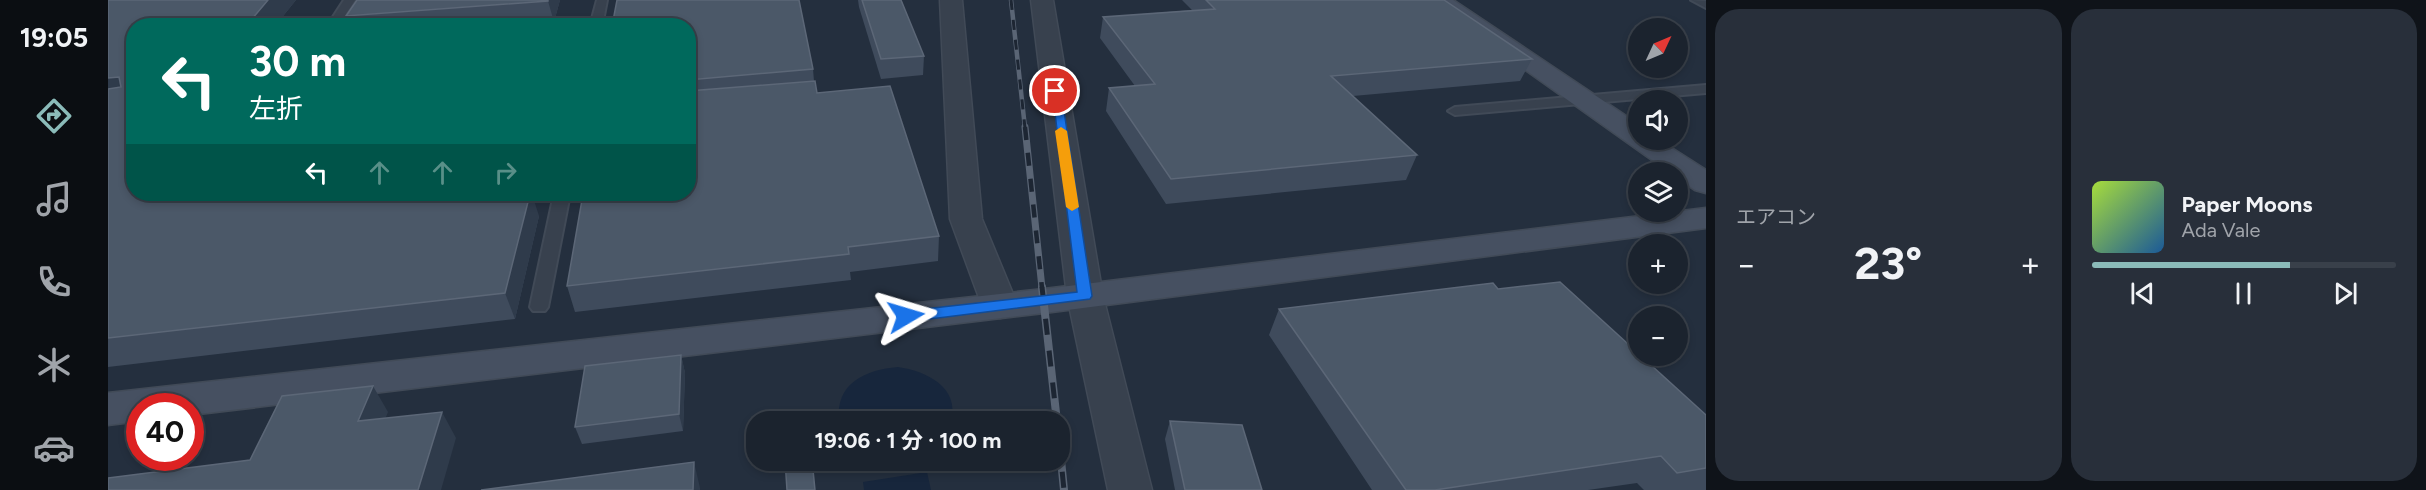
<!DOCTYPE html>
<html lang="ja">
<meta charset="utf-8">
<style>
:root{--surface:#1b232e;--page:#282f3a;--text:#f1f3f6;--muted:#a0a4aa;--line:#39404a;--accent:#8bbbb9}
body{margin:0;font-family:Figtree,"Noto Sans JP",sans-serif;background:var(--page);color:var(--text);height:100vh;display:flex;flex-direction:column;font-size:22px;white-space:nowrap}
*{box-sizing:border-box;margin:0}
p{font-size:20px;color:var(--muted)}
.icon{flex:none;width:33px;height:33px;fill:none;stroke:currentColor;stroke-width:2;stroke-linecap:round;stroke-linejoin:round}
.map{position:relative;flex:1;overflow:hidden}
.sheet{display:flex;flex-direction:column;gap:9px;padding:9px;background:#0f1319;width:720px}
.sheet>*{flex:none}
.hud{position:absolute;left:18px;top:18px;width:570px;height:183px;border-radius:24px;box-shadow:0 3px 9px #0003,0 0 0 2px var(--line);background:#00695c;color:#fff;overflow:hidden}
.needle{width:39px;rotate:46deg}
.controls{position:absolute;left:1520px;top:18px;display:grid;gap:12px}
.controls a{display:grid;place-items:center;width:60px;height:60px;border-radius:50%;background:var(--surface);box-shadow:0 3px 9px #0003,0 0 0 2px var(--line);font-size:30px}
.speed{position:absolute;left:18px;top:393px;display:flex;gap:12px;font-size:30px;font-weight:700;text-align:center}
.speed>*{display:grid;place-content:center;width:78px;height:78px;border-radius:50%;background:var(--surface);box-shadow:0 3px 9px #0003,0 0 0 2px var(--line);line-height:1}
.speed .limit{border:9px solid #d22;background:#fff;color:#111}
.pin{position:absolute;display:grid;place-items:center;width:51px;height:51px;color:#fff;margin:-26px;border:3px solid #fff;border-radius:50%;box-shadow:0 2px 6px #0007}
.me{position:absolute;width:66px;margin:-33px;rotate:83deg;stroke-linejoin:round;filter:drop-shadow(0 0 4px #0008)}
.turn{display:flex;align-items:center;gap:21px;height:126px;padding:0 24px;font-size:27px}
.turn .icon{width:78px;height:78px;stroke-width:2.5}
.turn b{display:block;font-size:42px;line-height:51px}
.lanes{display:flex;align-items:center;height:57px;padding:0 24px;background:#0003;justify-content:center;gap:30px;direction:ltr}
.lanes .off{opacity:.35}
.big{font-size:45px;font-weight:700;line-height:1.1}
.sheet .tile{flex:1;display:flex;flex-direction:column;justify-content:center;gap:9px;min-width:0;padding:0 21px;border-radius:24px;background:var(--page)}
.song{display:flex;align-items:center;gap:18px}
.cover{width:72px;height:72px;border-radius:9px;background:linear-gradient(135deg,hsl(80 70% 55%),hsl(210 70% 35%))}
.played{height:6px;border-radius:3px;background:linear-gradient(90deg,var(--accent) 65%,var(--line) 65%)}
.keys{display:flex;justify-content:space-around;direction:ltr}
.heat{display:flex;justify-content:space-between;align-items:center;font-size:33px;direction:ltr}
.sheet .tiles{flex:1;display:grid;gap:9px;grid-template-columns:repeat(2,1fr)}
.trip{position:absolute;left:638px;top:411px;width:324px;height:60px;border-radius:24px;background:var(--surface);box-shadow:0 3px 9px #0003,0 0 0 2px var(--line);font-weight:700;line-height:60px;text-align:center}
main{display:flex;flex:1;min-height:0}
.tab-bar{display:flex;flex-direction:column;width:108px;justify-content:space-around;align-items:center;background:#0b0e12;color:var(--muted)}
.tab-bar .icon{width:42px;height:42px}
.tab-bar .selected{color:var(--accent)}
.tab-bar b{font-size:27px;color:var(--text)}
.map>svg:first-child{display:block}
.water{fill:#17263c}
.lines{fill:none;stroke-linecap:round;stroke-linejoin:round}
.lane-casing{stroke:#414a57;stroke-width:4}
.street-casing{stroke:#414a57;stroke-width:3}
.secondary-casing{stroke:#414a57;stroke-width:3}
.lane{fill:#38414e;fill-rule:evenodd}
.street{fill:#38414e;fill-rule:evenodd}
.secondary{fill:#465061;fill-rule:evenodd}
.rail-far2-casing{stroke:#5a6575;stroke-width:4.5}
.rail-far1-casing{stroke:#5a6575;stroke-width:7}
.rail-casing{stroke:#5a6575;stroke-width:8}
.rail-far2{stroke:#1d2633;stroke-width:3;stroke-dasharray:10;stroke-linecap:butt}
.rail-far1{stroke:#1d2633;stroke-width:4.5;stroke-dasharray:13;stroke-linecap:butt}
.rail{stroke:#1d2633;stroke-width:5;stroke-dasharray:16;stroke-linecap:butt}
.wall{fill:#3f4b5c}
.shaded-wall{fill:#2f3b4b}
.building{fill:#4b5868;stroke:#5c6777;stroke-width:1.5}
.route{fill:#1a73e8;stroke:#114b97;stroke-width:1.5}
.slow{fill:#f59e0b}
</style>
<main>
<nav class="tab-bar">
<b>19:05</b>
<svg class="icon selected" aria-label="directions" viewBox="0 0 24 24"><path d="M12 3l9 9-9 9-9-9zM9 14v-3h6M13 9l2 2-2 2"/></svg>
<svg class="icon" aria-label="music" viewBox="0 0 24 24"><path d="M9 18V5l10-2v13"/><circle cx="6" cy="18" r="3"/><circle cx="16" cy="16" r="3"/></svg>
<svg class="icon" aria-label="phone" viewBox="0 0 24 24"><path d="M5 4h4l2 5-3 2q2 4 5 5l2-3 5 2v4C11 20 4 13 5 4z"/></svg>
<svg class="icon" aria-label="climate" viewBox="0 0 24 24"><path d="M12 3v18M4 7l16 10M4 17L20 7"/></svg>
<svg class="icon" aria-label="car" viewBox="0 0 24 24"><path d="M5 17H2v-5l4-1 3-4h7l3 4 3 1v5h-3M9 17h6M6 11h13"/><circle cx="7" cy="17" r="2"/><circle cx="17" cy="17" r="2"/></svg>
</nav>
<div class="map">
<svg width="1598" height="490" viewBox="0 0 1598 490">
<rect width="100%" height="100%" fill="#242f3e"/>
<g class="water">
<path d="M790 367C818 371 852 387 843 421H731C727 383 757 370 790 367Z"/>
<path d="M819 472 823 490H756L755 482Z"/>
</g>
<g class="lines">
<defs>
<g id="lane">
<path d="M236 0H247L230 26H219Z"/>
<path d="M489 0H499L494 26H482Z"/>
<path d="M1583 0 1598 1V8Z"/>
<path d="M1598 85V93L1347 115 1340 111 1347 107Z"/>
<path d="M446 194H462L440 307 437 311H425L422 307Z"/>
</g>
<g id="street">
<path d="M832 0H854L874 219 910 306 905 315 892 318 879 315 874 306 842 219Z"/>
<path d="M923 0H945L995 296 1044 490H1000L959 296Z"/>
</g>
<g id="secondary">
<path d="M1319 0H1345L1530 124V140H1551L1598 170V193L1587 190 1569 178V172H1561Z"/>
<path d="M1598 208V228L936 313 82 415V406H32V421L0 425V393L936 289Z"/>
</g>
</defs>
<use href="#lane" class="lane-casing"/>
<use href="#street" class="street-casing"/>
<use href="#secondary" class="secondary-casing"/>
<use href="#lane" class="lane"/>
<use href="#street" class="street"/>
<use href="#secondary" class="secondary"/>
<defs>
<path id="rail-far2" d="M903 0 917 128"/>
<path id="rail-far1" d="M917 127 934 288"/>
<g id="rail">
<path d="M934 287 949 422"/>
<path d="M951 440 956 490"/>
</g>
</defs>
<use href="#rail-far2" class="rail-far2-casing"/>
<use href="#rail-far1" class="rail-far1-casing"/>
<use href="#rail" class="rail-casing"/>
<use href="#rail-far2" class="rail-far2"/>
<use href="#rail-far1" class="rail-far1"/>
<use href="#rail" class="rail"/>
</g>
<g class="wall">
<path d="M0 0H188L167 26H26V194H368L366 197 431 216 407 319 0 367Z"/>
<path d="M452 0 446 22 404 26H242L238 16Z"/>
<path d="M750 0H793L816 56 815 75 773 79 751 7Z"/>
<path d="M1074 0H1336L1424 59 1412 81 1245 96 1309 155 1298 180 1058 204 998 111 1001 88 1027 86 992 38 995 17 1084 10Z"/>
<path d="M580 26 705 69 706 81 709 93 831 236 830 261 742 272 743 280 467 312 459 286 580 194Z"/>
<path d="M1390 289 1598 415V490H1536L1529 483 1480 490H1264L1161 335 1171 309Z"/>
<path d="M573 355 577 373 575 431 474 444 467 427Z"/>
<path d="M1062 421 1154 490H1067L1057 439Z"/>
</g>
<g class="shaded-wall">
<path d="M160 0H188L167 26H138Z"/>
<path d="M440 0H452L446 22 440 1Z"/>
<path d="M11 77 26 100 0 102V78Z"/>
<path d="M349 194H368L358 224 347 199Z"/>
<path d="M422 194H424L431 216 407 319 397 293Z"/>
<path d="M573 355 577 373 575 431 571 414Z"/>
<path d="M265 386 280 412 266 447 250 421Z"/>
<path d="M334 412 348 438 333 490H310Z"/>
<path d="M586 462 592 488V490H585Z"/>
</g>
<g class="building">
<path d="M0 0H160L138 26H26V194H349L347 199 398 194H422L397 293 0 338V89L13 87 11 77 0 78Z"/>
<path d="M249 0H440V1L238 16Z"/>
<path d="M509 0H691L705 69 580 80V26H504Z"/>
<path d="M754 0H793L816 56 773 59Z"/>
<path d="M1098 0H1336L1424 59 1223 76 1309 155 1063 179 1001 88 1047 84 995 17 1107 9Z"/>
<path d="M707 81 709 93 782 86 831 236 740 247 741 254 459 286 475 194H580V91Z"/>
<path d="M1452 282 1530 353V356H1533L1598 415V468L1569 473 1553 456 1327 490H1298L1171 309 1385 283 1390 289Z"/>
<path d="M573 355 571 414 467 427 477 366Z"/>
<path d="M265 386 250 421 334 412 310 490H0V478L142 460 174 396Z"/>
<path d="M1062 421 1134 425 1154 490H1077Z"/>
<path d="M677 460H704L707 490H679Z"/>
<path d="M586 462 585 490H373Z"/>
</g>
<path class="route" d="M944 89 953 91 984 296 982 299 798 322 793 320 791 316 798 311 969 292Z"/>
<path class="slow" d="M953 127 959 131 971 207 964 211 958 207 947 131Z"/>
</svg>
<div class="controls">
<a><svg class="needle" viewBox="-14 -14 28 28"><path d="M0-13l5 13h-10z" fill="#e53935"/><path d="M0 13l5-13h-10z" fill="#a0a4aa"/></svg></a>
<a><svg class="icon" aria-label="sound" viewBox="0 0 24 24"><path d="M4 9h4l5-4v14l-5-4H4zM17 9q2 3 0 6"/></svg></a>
<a><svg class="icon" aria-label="layers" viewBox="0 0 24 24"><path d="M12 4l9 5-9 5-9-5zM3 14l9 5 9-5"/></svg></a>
<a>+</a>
<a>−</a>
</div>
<div class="speed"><div class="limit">40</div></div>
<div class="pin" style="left:947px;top:91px;background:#d93025"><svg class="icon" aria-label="arrive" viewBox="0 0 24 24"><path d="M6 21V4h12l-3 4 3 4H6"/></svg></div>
<svg class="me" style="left:798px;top:316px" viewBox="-20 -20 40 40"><path d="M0-17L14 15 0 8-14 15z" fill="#1a73e8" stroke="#fff" stroke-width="4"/></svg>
<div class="trip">19:06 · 1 分 · 100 m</div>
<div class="hud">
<div class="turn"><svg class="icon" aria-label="left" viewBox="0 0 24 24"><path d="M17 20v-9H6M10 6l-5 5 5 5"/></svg><div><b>30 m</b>左折</div></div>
<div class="lanes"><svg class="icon" aria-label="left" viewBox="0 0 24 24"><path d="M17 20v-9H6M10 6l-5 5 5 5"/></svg><svg class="icon off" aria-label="ahead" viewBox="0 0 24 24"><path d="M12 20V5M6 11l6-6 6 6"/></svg><svg class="icon off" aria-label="ahead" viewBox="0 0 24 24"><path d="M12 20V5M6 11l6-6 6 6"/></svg><svg class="icon off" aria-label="right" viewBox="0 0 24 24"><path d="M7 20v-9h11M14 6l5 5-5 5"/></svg></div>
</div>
</div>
<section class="sheet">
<div class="tiles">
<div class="tile"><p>エアコン</p>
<div class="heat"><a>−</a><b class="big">23°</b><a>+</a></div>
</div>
<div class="tile">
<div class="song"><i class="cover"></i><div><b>Paper Moons</b><p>Ada Vale</p></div></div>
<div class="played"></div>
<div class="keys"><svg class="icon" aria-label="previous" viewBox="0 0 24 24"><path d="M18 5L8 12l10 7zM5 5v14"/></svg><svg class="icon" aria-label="pause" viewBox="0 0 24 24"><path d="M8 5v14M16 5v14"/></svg><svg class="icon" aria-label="next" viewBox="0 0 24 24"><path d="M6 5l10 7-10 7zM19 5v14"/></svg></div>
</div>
</div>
</section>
</main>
